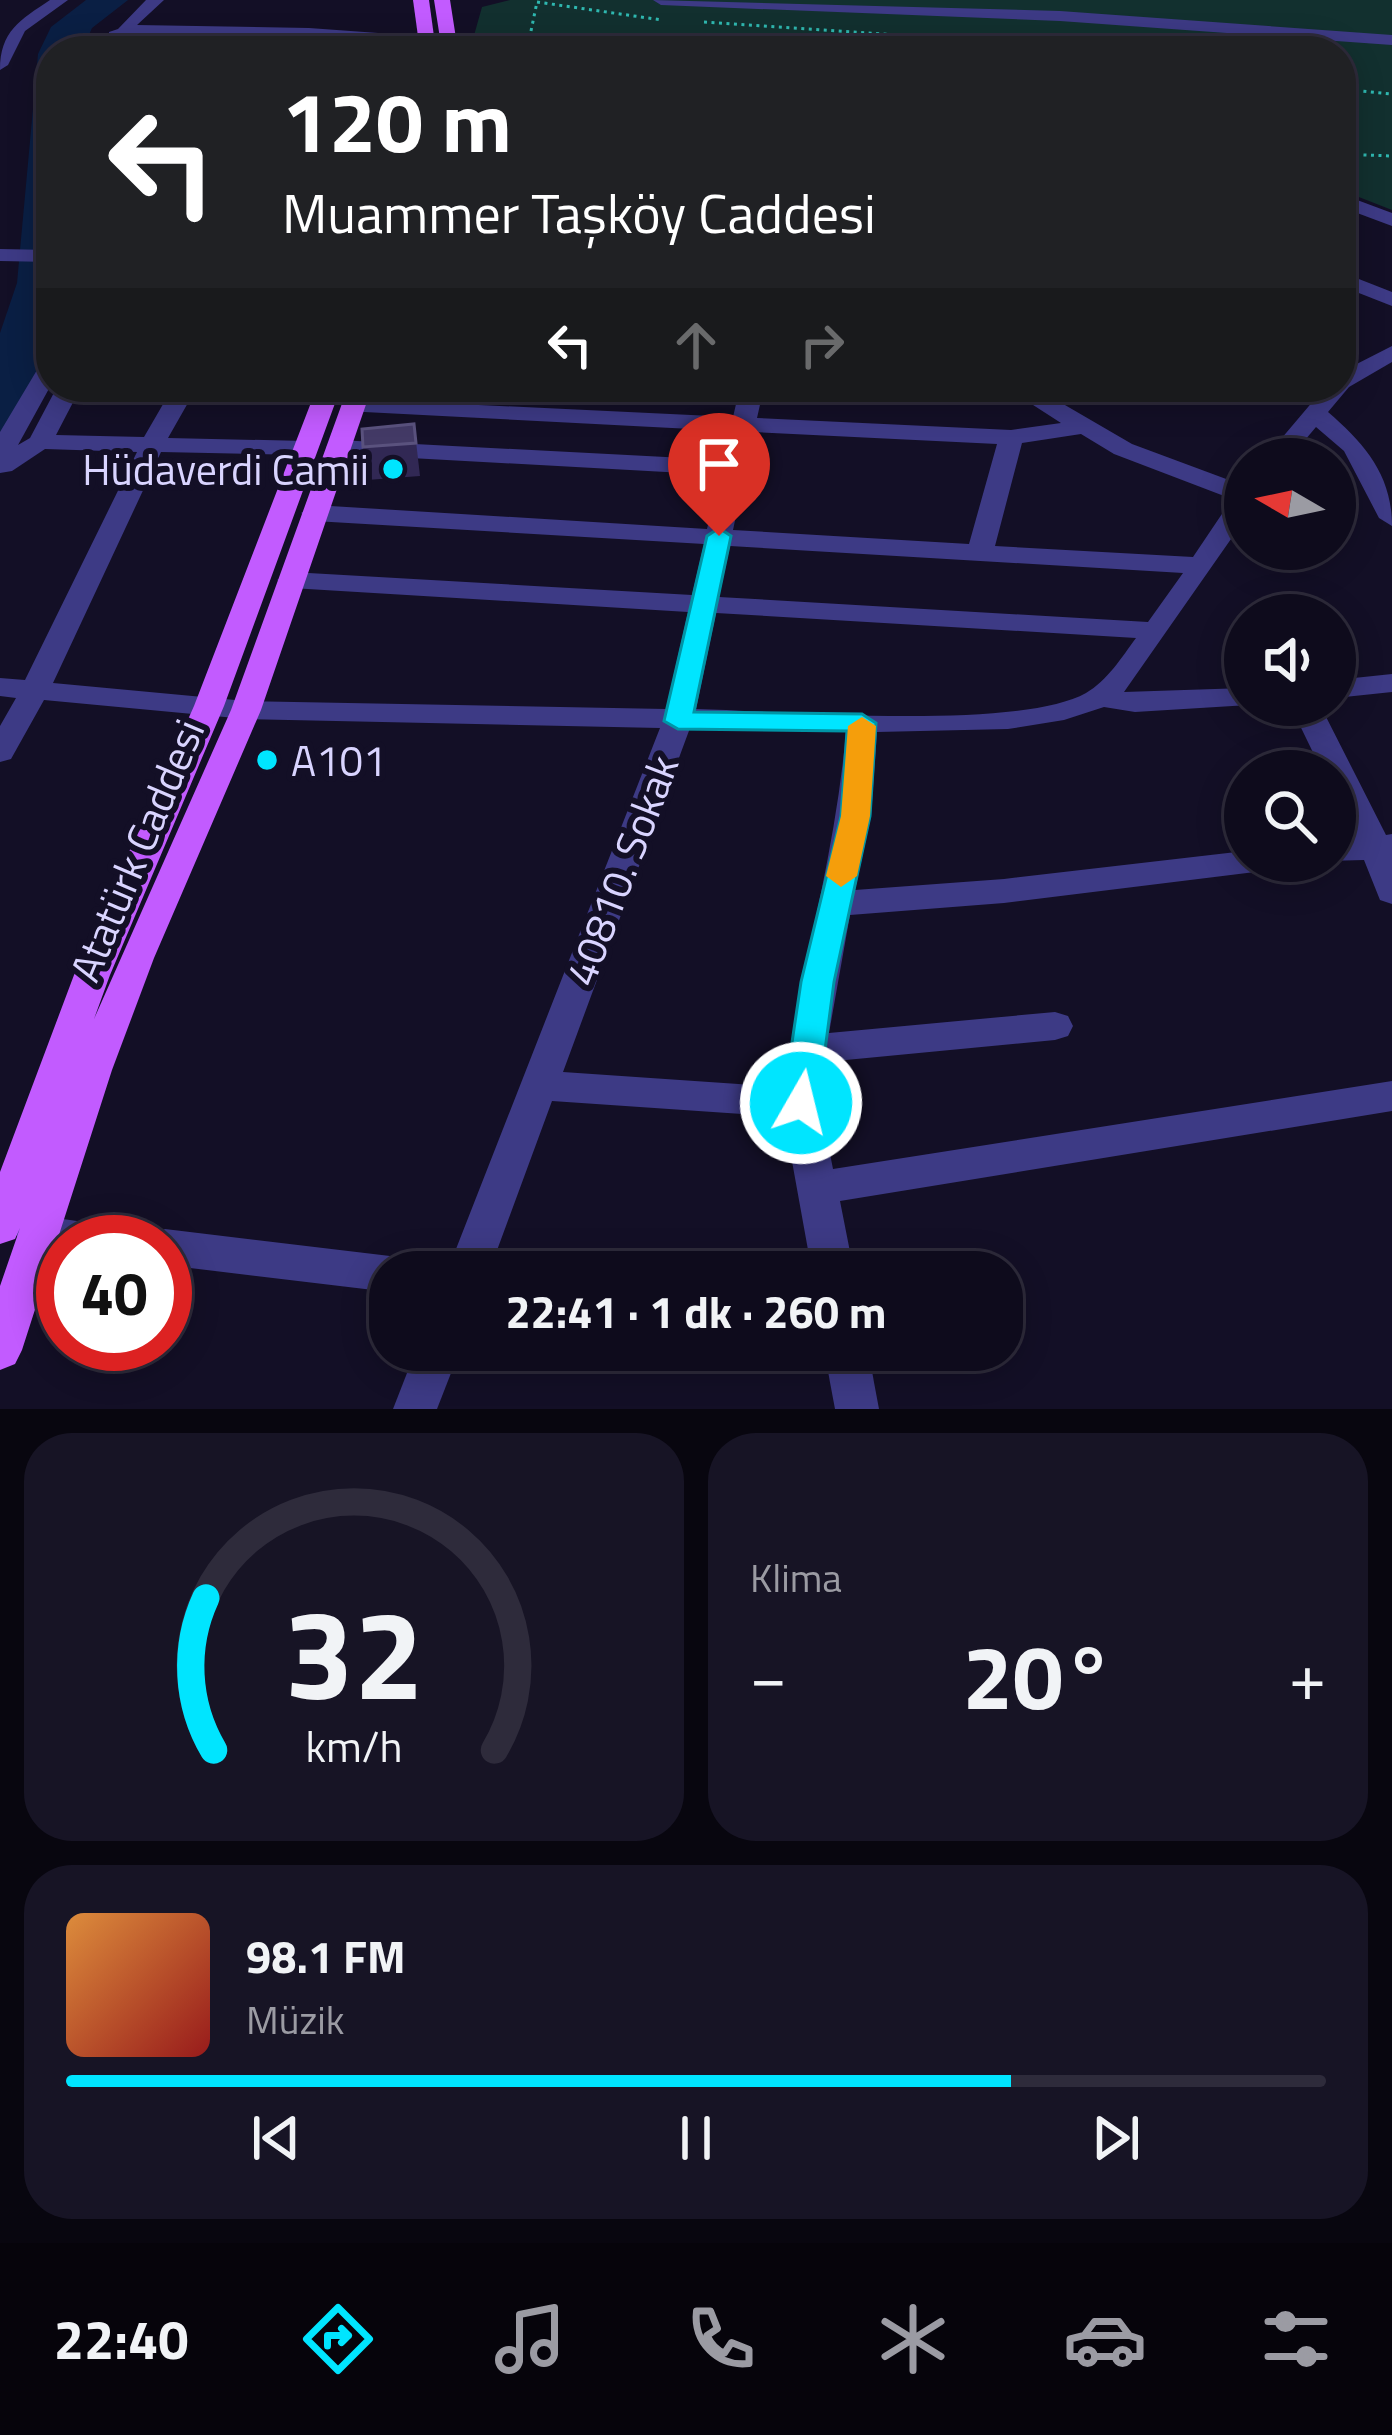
<!DOCTYPE html>
<html lang="tr">
<meta charset="utf-8">
<style>
:root{--surface:#0e0b1c;--page:#171425;--text:#f1f3f6;--muted:#9b9ba3;--line:#2e2b3b;--accent:#00e5ff}
body{margin:0;font-family:"Titillium Web",sans-serif;background:var(--page);color:var(--text);height:100vh;display:flex;flex-direction:column;font-size:45px;white-space:nowrap}
*{box-sizing:border-box;margin:0}
p{font-size:39px;color:var(--muted)}
.icon{flex:none;width:66px;height:66px;fill:none;stroke:currentColor;stroke-width:2;stroke-linecap:round;stroke-linejoin:round}
.map{position:relative;height:1409px;overflow:hidden}
.details{display:flex;flex-direction:column;gap:24px;padding:24px;background:#08060f;flex:1}
.details>*{flex:none}
.top-card{position:absolute;left:36px;top:36px;width:1320px;height:366px;border-radius:48px;box-shadow:0 6px 30px #0003,0 0 0 3px var(--line);background:#202124;color:#fff;overflow:hidden}
.needle{width:78px;rotate:279deg}
.buttons{position:absolute;left:1224px;top:438px;display:grid;gap:24px}
.buttons a{display:grid;place-items:center;width:132px;height:132px;border-radius:50%;background:var(--surface);box-shadow:0 6px 30px #0003,0 0 0 3px var(--line);font-size:60px}
.speed{position:absolute;left:36px;top:1215px;display:flex;gap:24px;font-size:60px;font-weight:700;text-align:center}
.speed>*{display:grid;place-content:center;width:156px;height:156px;border-radius:50%;background:var(--surface);box-shadow:0 6px 30px #0003,0 0 0 3px var(--line);line-height:1}
.speed .limit{border:18px solid #d22;background:#fff;color:#111}
.pin{position:absolute;display:grid;place-items:center;width:102px;height:102px;color:#fff;margin:-123px -51px;border-radius:50% 50% 50% 0;rotate:-45deg;box-shadow:0 0 12px #0007}
.pin .icon{rotate:45deg}
.me{position:absolute;width:132px;margin:-66px;rotate:8deg;stroke-linejoin:round;filter:drop-shadow(0 0 9px #0008)}
.turn{display:flex;align-items:center;gap:42px;height:252px;padding:0 48px;font-size:54px}
.turn .icon{width:156px;height:156px;stroke-width:2.5}
.turn b{display:block;font-size:84px;line-height:102px}
.lanes{display:flex;align-items:center;height:114px;padding:0 48px;background:#0003;justify-content:center;gap:60px;direction:ltr}
.lanes .off{opacity:.35}
.big{font-size:90px;font-weight:700;line-height:1.1}
.details .card{flex:1;display:flex;flex-direction:column;justify-content:center;gap:18px;min-width:0;padding:0 42px;border-radius:48px;background:var(--page)}
.details .dial{align-items:center;gap:0}
.dial svg{height:312px;overflow:visible;fill:none;stroke:var(--line);stroke-width:7;stroke-linecap:round;text-anchor:middle}
.dial text{fill:var(--text);stroke:none}
.song{display:flex;align-items:center;gap:36px}
.cover{width:144px;height:144px;border-radius:18px;background:linear-gradient(135deg,hsl(30 70% 55%),hsl(0 70% 35%))}
.played{height:12px;border-radius:6px;background:linear-gradient(90deg,var(--accent) 75%,var(--line) 75%)}
.keys{display:flex;justify-content:space-around;direction:ltr}
.heat{display:flex;justify-content:space-between;align-items:center;font-size:66px;direction:ltr}
.details .tiles{flex:1;display:grid;gap:24px;grid-template-columns:1fr 1fr}
.card:last-child{grid-column:span 2}
.trip{position:absolute;left:369px;top:1251px;width:654px;height:120px;border-radius:48px;background:var(--surface);box-shadow:0 6px 30px #0003,0 0 0 3px var(--line);font-weight:700;line-height:120px;text-align:center}
.menu{display:flex;height:192px;justify-content:space-around;align-items:center;background:#06040b;color:var(--muted)}
.menu .icon{width:84px;height:84px}
.menu .selected{color:var(--accent)}
.menu b{font-size:54px;color:var(--text)}
.map>svg:first-child{display:block}
.green{fill:#12302f}
.water{fill:#0a1f44}
.lines{fill:none;stroke-linecap:round;stroke-linejoin:round}
.path{stroke:#2fb8b0;stroke-width:3;stroke-dasharray:3 4.5;stroke-linecap:butt}
.minor{fill:#3d3a85;fill-rule:evenodd}
.major{fill:#c25bff;fill-rule:evenodd}
.wall{fill:#312854}
.building{fill:#433a66;stroke:#5a527e;stroke-width:3}
.route{fill:#00e5ff;stroke:#0095a6;stroke-width:3}
.slow{fill:#f59e0b}
.poi-dot{fill:#00e5ff;stroke:#130f26;stroke-width:4.5}
.labels{text-anchor:middle;dominant-baseline:central;stroke-width:12;stroke-linejoin:round;paint-order:stroke}
.poi-label{font-size:42px;fill:#d9d4ff;stroke:#130f26;text-anchor:end}
.street-label{font-size:42px;fill:#d9d4ff;stroke:#130f26}
</style>
<div class="map">
<svg width="1392" height="1409" viewBox="0 0 1392 1409">
<rect width="100%" height="100%" fill="#130f26"/>
<path class="green" d="M510 0H1392V210L1346 192 1341 182V51H571L473 39 482 7Z"/>
<path class="water" d="M86 0H128L92 28 82 51H51V348L0 435V333L17 283 38 54 51 27Z"/>
<g class="lines">
<g class="path">
<path d="M537 2 662 20"/>
<path d="M704 22 959 39"/>
<path d="M531 31 537 2"/>
<path d="M570 41 720 51"/>
<path d="M957 45 1051 51"/>
<path d="M1341 89 1392 94"/>
<path d="M1341 154 1392 156"/>
</g>
<g class="minor">
<path d="M50 0H68L25 31 8 65 0 70C0 31 20 20 50 0Z"/>
<path d="M146 0H164L137 25 309 28 557 46 565 51 169 33 109 38V32L118 29Z"/>
<path d="M653 0 1060 11 1392 35V45L1060 21 661 5Z"/>
<path d="M1341 194 1392 213V226L1341 207Z"/>
<path d="M0 249 51 250V262L0 261Z"/>
<path d="M1341 272 1392 292V306L1341 286Z"/>
<path d="M1392 346V362L1349 387 1328 412C1365 444 1392 475 1392 526L1379 518 1344 451 1316 427 1289 459H1264L1325 387H1341V372Z"/>
<path d="M51 358V385L18 445 30 438 57 387H81L56 435 144 437 173 387H197L168 438 306 441 318 448 306 455 161 452 53 683 246 701 666 709 688 612 291 588 277 580 291 572 692 595 704 544 314 521 301 513 314 505 707 529 720 475 338 454 326 447 338 440 723 460 730 431 345 411 341 406 353 399 733 417 740 387H764L757 418 1011 430 1061 423 1005 387H1034L1132 444 1245 486V519L1124 692 1245 688V705H1249L1135 712 1104 707 1064 720 1008 729 877 732 871 816 855 890 1004 879 1245 851V861H1272L1267 869 1255 872 1004 903 850 915 829 1033 1055 1012 1068 1016 1073 1026 1068 1036 1055 1040 825 1062 820 1103 833 1169 1392 1081V1111L840 1201 854 1272H812L784 1117 552 1101 489 1272H447L660 728 246 719 44 700 11 759 0 762V726L16 698 0 696V678L25 680 137 452 45 449 12 471 0 473V432L40 365ZM754 432 997 444 969 544 733 530ZM1081 434 1114 454 1232 499 1193 557 995 546 1022 443ZM730 546 1183 573 1148 622 719 597ZM716 613 1136 638C1122 657 1107 681 1086 693 1018 731 781 711 696 709ZM690 728 846 731C836 852 801 967 784 1087L563 1072Z"/>
<path d="M1392 674V692L1335 698V680Z"/>
<path d="M1290 705H1320L1386 835 1392 834V904L1380 900 1364 860 1327 861H1335V841L1355 838 1335 797V771H1322Z"/>
<path d="M36 1215 138 1230 144 1242H63V1253L21 1244 15 1232 21 1220Z"/>
<path d="M165 1229 390 1256 405 1261 410 1272H390V1292L165 1265V1242H147L150 1235Z"/>
<path d="M416 1350H460L437 1409H393Z"/>
<path d="M824 1350H868L879 1409H835Z"/>
</g>
<g class="major">
<path d="M413 0H429L436 51H420Z"/>
<path d="M434 0H450L458 51H442Z"/>
<path d="M317 387H341L224 706 110 975 94 1019 231 710 348 387H372L261 710 154 958 112 1070 22 1350 15 1364 0 1370V1286L20 1228 15 1239 0 1244V1172L74 975 194 706Z"/>
</g>
</g>
<path class="wall" d="M414 424 420 476 367 480 363 447Z"/>
<path class="building" d="M414 424 416 443 363 447 362 429Z"/>
<path class="route" d="M719 528 731 536 694 712 862 714 876 723 870 816 834 982 818 1103 813 1113 801 1117 788 1113 783 1103 801 982 841 816 847 731 678 729 664 721 707 536Z"/>
<path class="slow" d="M862 717 876 726 870 816 857 876 841 887 826 876 841 816 848 726Z"/>
<g class="poi-dot">
<circle cx="393" cy="469" r="12"/>
<circle cx="267" cy="760" r="12"/>
</g>
<g class="labels">
<g class="poi-label">
<text x="369" y="469">Hüdaverdi Camii</text>
<text x="291" y="760" text-anchor="start">A101</text>
</g>
<g class="street-label">
<text transform="translate(136 850) rotate(-67)">Atatürk Caddesi</text>
<text transform="translate(621 870) rotate(-69)">40810. Sokak</text>
</g>
</g>
</svg>
<div class="buttons">
<a><svg class="needle" viewBox="-14 -14 28 28"><path d="M0-13l5 13h-10z" fill="#e53935"/><path d="M0 13l5-13h-10z" fill="#9b9ba3"/></svg></a>
<a><svg class="icon" aria-label="sound" viewBox="0 0 24 24"><path d="M4 9h4l5-4v14l-5-4H4zM17 9q2 3 0 6"/></svg></a>
<a><svg class="icon" aria-label="search" viewBox="0 0 24 24"><circle cx="10" cy="10" r="6"/><path d="M15 15l6 6"/></svg></a>
</div>
<div class="speed"><div class="limit">40</div></div>
<div class="pin" style="left:719px;top:536px;background:#d93025"><svg class="icon" aria-label="arrive" viewBox="0 0 24 24"><path d="M6 21V4h12l-3 4 3 4H6"/></svg></div>
<svg class="me" style="left:801px;top:1103px" viewBox="-20 -20 40 40"><circle r="17" fill="#00e5ff" stroke="#fff" stroke-width="3"/><path d="M0-11L8 9 0 5-8 9z" fill="#fff"/></svg>
<div class="trip">22:41 · 1 dk · 260 m</div>
<div class="top-card">
<div class="turn"><svg class="icon" aria-label="left" viewBox="0 0 24 24"><path d="M17 20v-9H6M10 6l-5 5 5 5"/></svg><div><b>120 m</b>Muammer Taşköy Caddesi</div></div>
<div class="lanes"><svg class="icon" aria-label="left" viewBox="0 0 24 24"><path d="M17 20v-9H6M10 6l-5 5 5 5"/></svg><svg class="icon off" aria-label="ahead" viewBox="0 0 24 24"><path d="M12 20V5M6 11l6-6 6 6"/></svg><svg class="icon off" aria-label="right" viewBox="0 0 24 24"><path d="M7 20v-9h11M14 6l5 5-5 5"/></svg></div>
</div>
</div>
<section class="details">
<div class="tiles">
<div class="card dial"><svg viewBox="0 0 100 80">
<path d="M14 69A42 42 0 1 1 86 69"/>
<path d="M14 69A42 42 0 0 1 12 30" stroke="#00e5ff"/>
<text x="50" y="56" font-size="32" font-weight="700">32</text>
<text x="50" y="72" font-size="11">km/h</text>
</svg></div>
<div class="card"><p>Klima</p>
<div class="heat"><a>−</a><b class="big">20°</b><a>+</a></div>
</div>
<div class="card">
<div class="song"><i class="cover"></i><div><b>98.1 FM</b><p>Müzik</p></div></div>
<div class="played"></div>
<div class="keys"><svg class="icon" aria-label="previous" viewBox="0 0 24 24"><path d="M18 5L8 12l10 7zM5 5v14"/></svg><svg class="icon" aria-label="pause" viewBox="0 0 24 24"><path d="M8 5v14M16 5v14"/></svg><svg class="icon" aria-label="next" viewBox="0 0 24 24"><path d="M6 5l10 7-10 7zM19 5v14"/></svg></div>
</div>
</div>
</section>
<nav class="menu">
<b>22:40</b>
<svg class="icon selected" aria-label="directions" viewBox="0 0 24 24"><path d="M12 3l9 9-9 9-9-9zM9 14v-3h6M13 9l2 2-2 2"/></svg>
<svg class="icon" aria-label="music" viewBox="0 0 24 24"><path d="M9 18V5l10-2v13"/><circle cx="6" cy="18" r="3"/><circle cx="16" cy="16" r="3"/></svg>
<svg class="icon" aria-label="phone" viewBox="0 0 24 24"><path d="M5 4h4l2 5-3 2q2 4 5 5l2-3 5 2v4C11 20 4 13 5 4z"/></svg>
<svg class="icon" aria-label="climate" viewBox="0 0 24 24"><path d="M12 3v18M4 7l16 10M4 17L20 7"/></svg>
<svg class="icon" aria-label="car" viewBox="0 0 24 24"><path d="M5 17H2v-5l4-1 3-4h7l3 4 3 1v5h-3M9 17h6M6 11h13"/><circle cx="7" cy="17" r="2"/><circle cx="17" cy="17" r="2"/></svg>
<svg class="icon" aria-label="filters" viewBox="0 0 24 24"><path d="M4 7h16M4 17h16"/><circle cx="9" cy="7" r="2"/><circle cx="15" cy="17" r="2"/></svg>
</nav>
